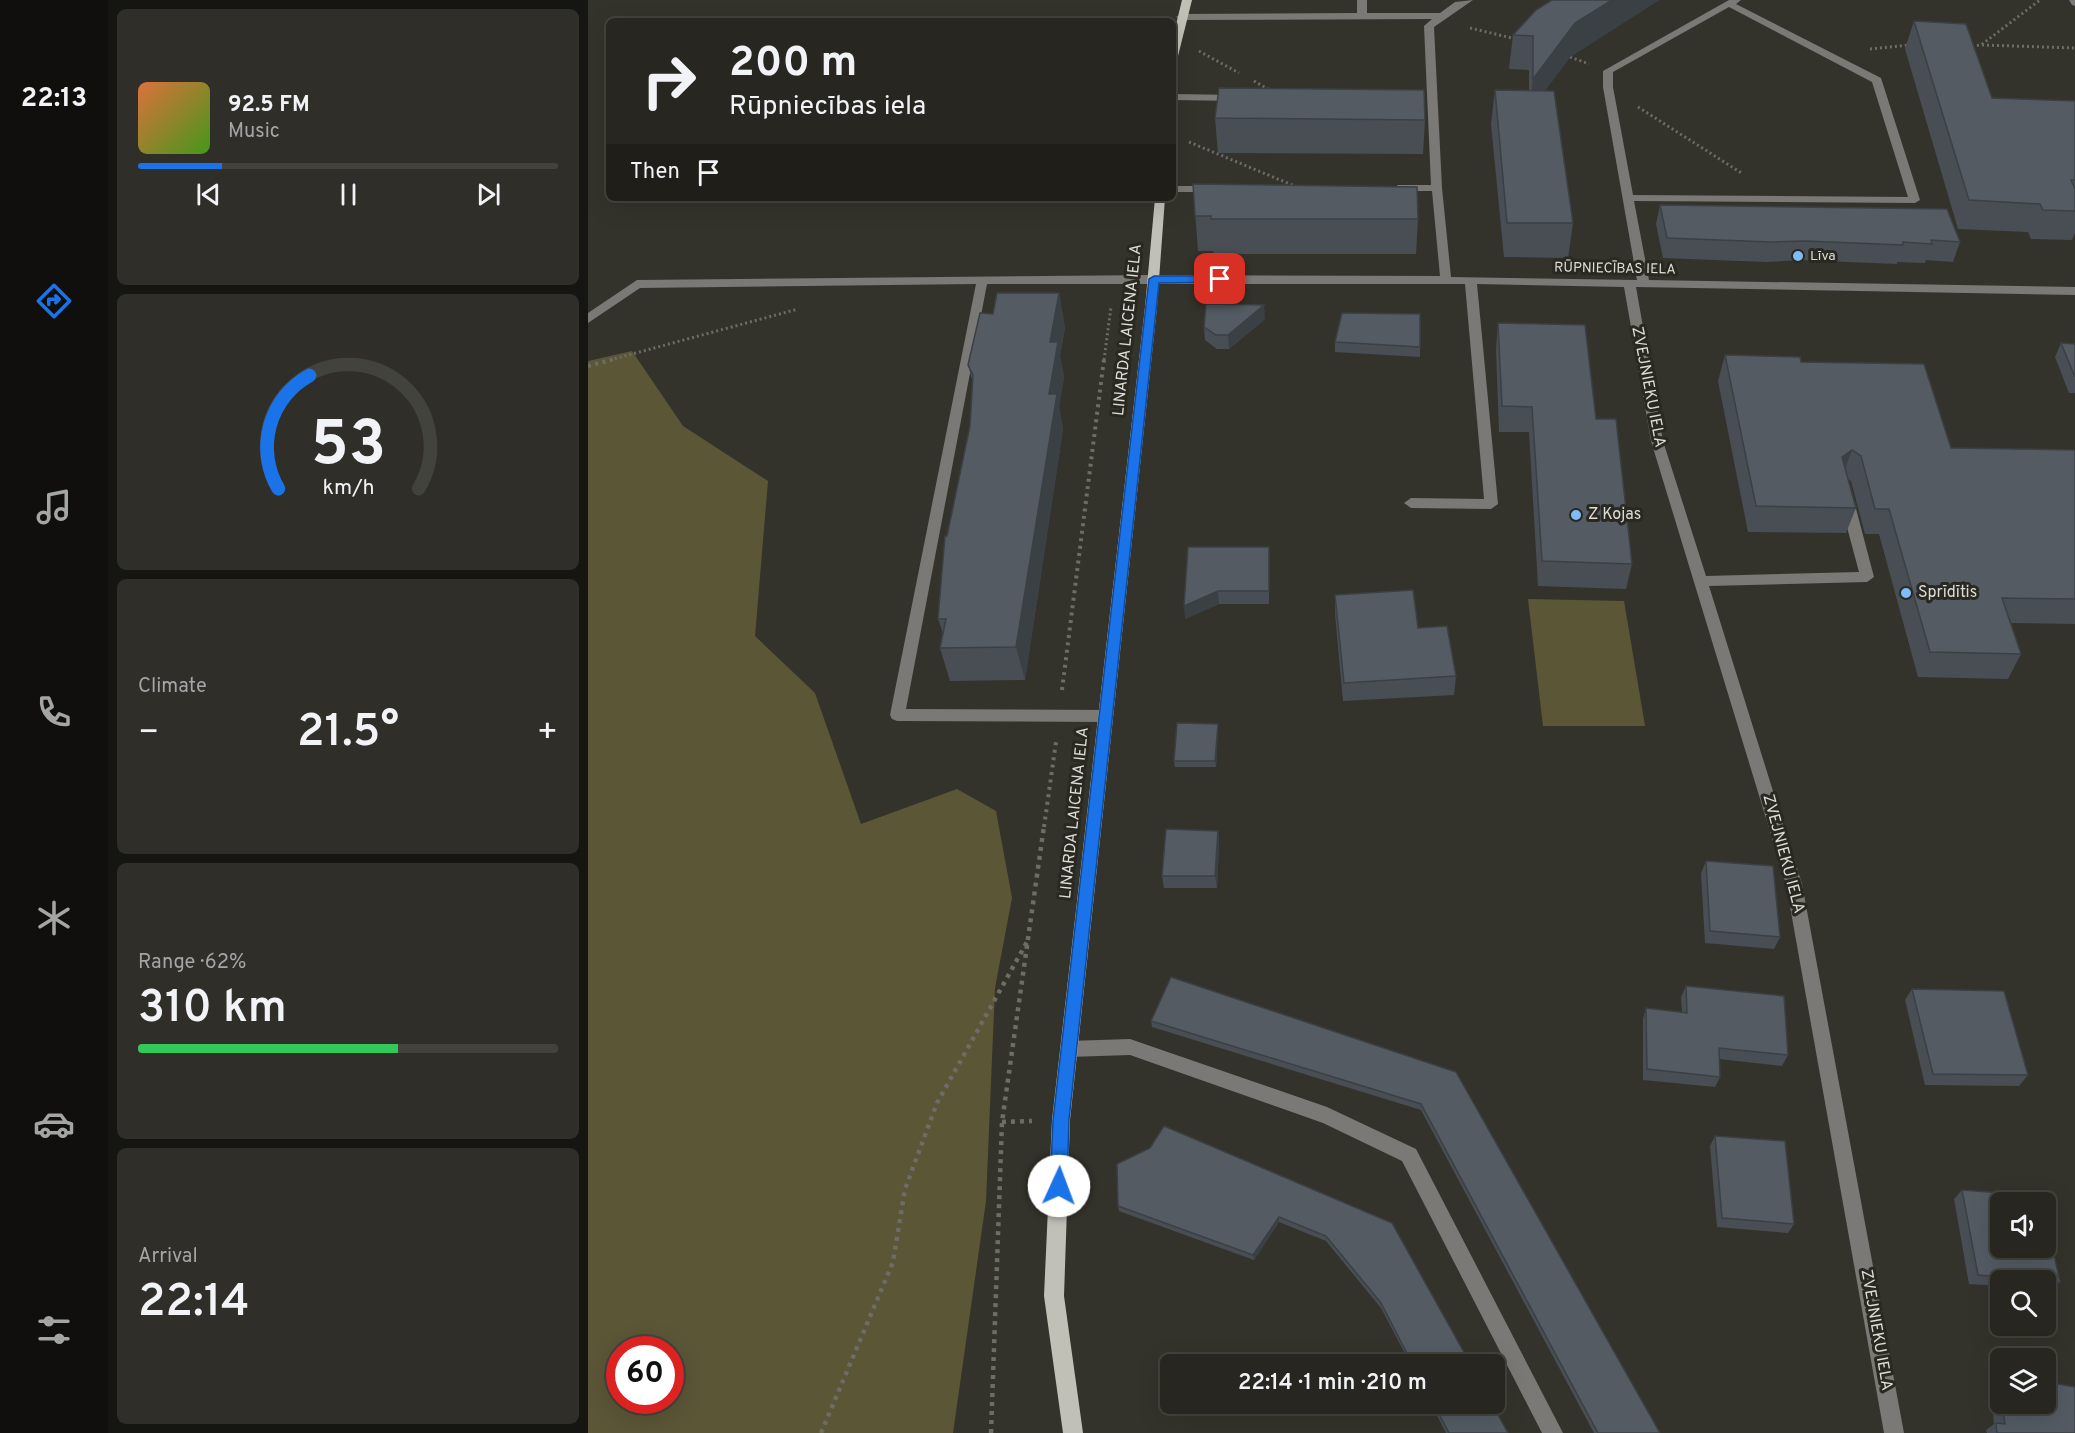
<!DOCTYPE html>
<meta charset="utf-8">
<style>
:root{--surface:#272620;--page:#2f2e29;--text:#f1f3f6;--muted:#a4a5a5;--line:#43433e;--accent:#1a73e8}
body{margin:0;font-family:Overpass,sans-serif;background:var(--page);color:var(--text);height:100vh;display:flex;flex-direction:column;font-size:22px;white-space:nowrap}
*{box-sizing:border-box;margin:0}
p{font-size:20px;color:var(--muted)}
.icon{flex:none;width:33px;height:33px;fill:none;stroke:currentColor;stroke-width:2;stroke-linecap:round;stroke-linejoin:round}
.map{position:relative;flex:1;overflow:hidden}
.sheet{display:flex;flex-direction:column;gap:9px;padding:9px;background:#151512;width:480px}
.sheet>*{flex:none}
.top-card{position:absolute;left:18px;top:18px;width:570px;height:183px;border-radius:9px;box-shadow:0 6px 24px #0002,0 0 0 2px var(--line);background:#272620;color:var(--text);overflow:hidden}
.tools{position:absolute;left:1402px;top:1192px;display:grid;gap:12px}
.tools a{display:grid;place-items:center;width:66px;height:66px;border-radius:9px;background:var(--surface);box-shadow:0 6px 24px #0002,0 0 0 2px var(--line);font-size:30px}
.speed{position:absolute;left:18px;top:1336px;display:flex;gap:12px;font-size:30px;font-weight:700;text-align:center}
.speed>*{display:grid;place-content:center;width:78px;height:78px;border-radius:50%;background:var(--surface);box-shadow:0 6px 24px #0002,0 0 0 2px var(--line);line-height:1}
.speed .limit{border:9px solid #d22;background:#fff;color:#111}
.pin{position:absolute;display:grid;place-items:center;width:51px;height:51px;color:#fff;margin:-26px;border-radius:12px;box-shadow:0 3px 9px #0006}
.me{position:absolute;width:66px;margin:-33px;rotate:2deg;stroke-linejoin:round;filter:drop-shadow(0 0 4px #0008)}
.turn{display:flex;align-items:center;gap:21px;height:126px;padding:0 24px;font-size:27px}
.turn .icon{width:78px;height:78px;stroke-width:2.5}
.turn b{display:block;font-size:42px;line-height:51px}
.then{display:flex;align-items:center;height:57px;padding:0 24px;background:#0003;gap:12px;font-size:22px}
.big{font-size:45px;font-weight:600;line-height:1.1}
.sheet .card{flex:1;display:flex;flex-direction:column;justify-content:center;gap:9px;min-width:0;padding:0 21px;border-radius:9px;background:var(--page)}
.sheet .dial{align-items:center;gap:0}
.dial svg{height:156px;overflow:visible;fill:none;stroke:var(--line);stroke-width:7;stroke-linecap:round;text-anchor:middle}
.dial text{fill:var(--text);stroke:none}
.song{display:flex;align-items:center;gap:18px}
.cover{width:72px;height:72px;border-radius:9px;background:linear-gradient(135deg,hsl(20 70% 55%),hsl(100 70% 35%))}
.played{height:6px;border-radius:3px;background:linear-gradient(90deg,var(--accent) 20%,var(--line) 20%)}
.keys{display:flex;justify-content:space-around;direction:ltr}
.heat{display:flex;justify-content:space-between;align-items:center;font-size:33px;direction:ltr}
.charge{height:9px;border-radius:4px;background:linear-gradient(90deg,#34c759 62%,var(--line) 0)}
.trip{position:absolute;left:572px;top:1354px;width:345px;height:60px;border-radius:9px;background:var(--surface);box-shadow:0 6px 24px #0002,0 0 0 2px var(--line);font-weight:600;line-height:60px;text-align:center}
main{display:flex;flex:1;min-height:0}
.tabs{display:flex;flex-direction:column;width:108px;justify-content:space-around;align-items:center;background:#100f0d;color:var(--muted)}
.tabs .icon{width:42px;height:42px}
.tabs .selected{color:var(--accent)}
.tabs b{font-size:27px;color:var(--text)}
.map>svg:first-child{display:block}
.green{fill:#5b5636;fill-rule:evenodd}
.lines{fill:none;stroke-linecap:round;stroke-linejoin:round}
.path-far2{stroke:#6d6c65;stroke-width:3;stroke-dasharray:2 3;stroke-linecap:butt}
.path-far1{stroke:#6d6c65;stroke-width:4;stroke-dasharray:3 4.5;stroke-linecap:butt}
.path{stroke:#6d6c65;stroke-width:4.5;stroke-dasharray:4 5;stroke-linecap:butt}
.minor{fill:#7a7975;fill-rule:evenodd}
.major{fill:#c1c0b7;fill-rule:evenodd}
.wall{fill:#484e54}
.shaded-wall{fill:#3b4045}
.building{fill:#545b62;stroke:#3b4045;stroke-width:1.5}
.route{fill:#1a73e8;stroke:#114b97;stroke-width:1.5}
.poi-dot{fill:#7fbdfa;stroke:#2a2921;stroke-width:2}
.labels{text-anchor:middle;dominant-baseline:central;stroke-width:6;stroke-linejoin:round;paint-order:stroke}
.far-poi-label{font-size:14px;fill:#dddcd7;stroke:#2a2921;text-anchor:start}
.far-street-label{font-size:14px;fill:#dddcd7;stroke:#2a2921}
.street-label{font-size:16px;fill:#dddcd7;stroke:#2a2921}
.poi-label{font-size:16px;fill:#dddcd7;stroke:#2a2921;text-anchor:start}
</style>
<main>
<nav class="tabs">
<b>22:13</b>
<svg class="icon selected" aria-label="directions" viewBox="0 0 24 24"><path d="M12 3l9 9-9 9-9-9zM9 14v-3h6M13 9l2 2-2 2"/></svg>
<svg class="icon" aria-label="music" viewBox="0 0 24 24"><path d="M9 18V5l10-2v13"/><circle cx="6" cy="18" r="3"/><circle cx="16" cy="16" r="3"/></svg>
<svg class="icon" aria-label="phone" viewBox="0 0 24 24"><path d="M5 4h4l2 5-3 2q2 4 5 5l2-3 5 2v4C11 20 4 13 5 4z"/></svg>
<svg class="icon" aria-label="climate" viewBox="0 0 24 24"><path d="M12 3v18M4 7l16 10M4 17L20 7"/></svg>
<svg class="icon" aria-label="car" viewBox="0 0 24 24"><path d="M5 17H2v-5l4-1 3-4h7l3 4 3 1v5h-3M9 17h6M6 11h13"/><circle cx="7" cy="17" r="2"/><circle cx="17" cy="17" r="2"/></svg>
<svg class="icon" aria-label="filters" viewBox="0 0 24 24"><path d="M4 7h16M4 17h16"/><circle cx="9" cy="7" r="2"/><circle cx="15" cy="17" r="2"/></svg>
</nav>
<section class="sheet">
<div class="card">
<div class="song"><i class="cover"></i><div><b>92.5 FM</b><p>Music</p></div></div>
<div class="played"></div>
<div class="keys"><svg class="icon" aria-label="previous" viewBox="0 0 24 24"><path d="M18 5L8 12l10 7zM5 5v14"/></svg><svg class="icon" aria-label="pause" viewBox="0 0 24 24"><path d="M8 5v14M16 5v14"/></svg><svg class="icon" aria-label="next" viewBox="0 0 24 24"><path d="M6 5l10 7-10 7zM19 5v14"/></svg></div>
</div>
<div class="card dial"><svg viewBox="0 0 100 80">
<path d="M14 69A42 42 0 1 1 86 69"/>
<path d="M14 69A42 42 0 0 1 30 11" stroke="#1a73e8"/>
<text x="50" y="56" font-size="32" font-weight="700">53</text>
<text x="50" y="72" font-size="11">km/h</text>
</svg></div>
<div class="card"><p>Climate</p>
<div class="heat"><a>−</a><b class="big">21.5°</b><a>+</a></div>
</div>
<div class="card"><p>Range · 62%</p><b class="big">310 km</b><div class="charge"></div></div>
<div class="card"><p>Arrival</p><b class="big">22:14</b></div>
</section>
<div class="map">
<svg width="1487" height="1433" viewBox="0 0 1487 1433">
<rect width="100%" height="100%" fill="#34332b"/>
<g class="green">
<path d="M44 351 95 426 180 481 167 636 227 693 273 824 369 789 408 811 424 898 407 988 398 1201 365 1433H0V361ZM32 1350H82V1401H32Z"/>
<path d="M940 599 1036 601 1057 726H955Z"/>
</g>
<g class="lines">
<g class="path-far2">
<path d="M882 28 928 39"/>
<path d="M1394 45 1487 48"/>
<path d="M1384 46 1393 45 1452 0"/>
<path d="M1282 49 1322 45"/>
<path d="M611 51 651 73"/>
<path d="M982 57 1001 64"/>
<path d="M666 81 683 91"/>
<path d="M1050 107 1155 174"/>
<path d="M601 142 709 187"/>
<path d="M22 360 210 309"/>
<path d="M516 360 523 307"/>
</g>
<g class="path-far1">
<path d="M0 366 27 359"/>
<path d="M474 690 516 359"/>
<path d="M456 827 468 742"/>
</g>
<g class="path">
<path d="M414 1122 444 1121"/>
<path d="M233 1433 305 1262 317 1189 349 1103 439 942"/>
<path d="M403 1433 414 1122 456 826"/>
</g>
<g class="minor">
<path d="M769 0H779V13H852L867 2 885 0 846 27 854 188 863 277 1049 280 1015 87V71L1141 0H1153L1148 4 1293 78 1332 200 1327 203 1046 201 1061 280 1487 287V295L1048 287 1075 441 1118 576 1271 572 1252 501 1259 496 1266 501 1286 577 1279 582 1121 586 1214 884 1316 1433H1296L1198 884 1063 441 1036 287 889 284 910 504 903 509 823 508 816 503 823 498 896 499 877 284H399L318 709 518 710 523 712 525 716 523 720 518 722 309 721 304 719 302 715 388 284 52 288 0 323V313L49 280 566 275 852 276 844 191H810L805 188 810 185H843L836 26 844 19 593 20 588 17 593 14 769 13ZM1141 7 1284 82 1320 197 1045 195 1025 87V72Z"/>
<path d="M1481 0H1487V6L1484 5Z"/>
<path d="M585 94 648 95 653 98 648 101 585 100Z"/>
<path d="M585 186H624L629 189 624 192H585Z"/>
<path d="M542 1039 739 1107 828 1149 975 1433H954L814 1161 735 1123 542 1055 481 1057 475 1055 472 1049 475 1043 481 1041Z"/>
</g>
<g class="major">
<path d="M594 0H604L590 56 585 59V37Z"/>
<path d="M567 198H577L569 307 482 1120 476 1296 495 1433H475L456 1296 464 1120 557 307Z"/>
</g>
</g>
<g class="wall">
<path d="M964 0H1071L982 57 957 90 985 223 980 258 916 257 903 124 907 90H941V70L921 69 925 35Z"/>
<path d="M1326 21 1404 98 1487 101V233L1484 240 1443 239 1440 232 1370 229 1317 49Z"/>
<path d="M627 118 837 120 835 154 630 153Z"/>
<path d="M605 184 830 219 828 254H626L625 251H610Z"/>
<path d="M1072 205 1372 242 1365 262 1338 260 1337 263 1309 262V264L1212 260 1178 262 1075 258 1068 224Z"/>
<path d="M471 293 477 328 472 356 476 377 471 407 475 429 437 680 362 681 352 648 355 633 350 619 359 536 382 426 385 383 380 365Z"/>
<path d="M677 319 641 349H629L617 340 616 327Z"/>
<path d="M910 323 1008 419 1044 564 1038 589 950 586 941 432H911L908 349Z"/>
<path d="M747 342 832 347V357L747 352Z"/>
<path d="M1473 343 1487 344V393H1481L1467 357Z"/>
<path d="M1137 355 1213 362 1363 448 1487 450V624L1423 623 1433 654 1420 679 1330 677 1291 534H1277L1263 481 1260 479 1268 508 1258 533 1160 532 1130 381Z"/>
<path d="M681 547V604H631L597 619Z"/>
<path d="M747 595 868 676 866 695 755 701 747 614Z"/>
<path d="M630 730 628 767H587L586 761Z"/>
<path d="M630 831 631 843 629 888H576L574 876Z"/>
<path d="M1118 861 1192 937 1186 949 1117 943 1113 873Z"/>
<path d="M1098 986 1200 1055 1194 1066 1131 1059 1132 1077 1127 1087 1055 1080V1019L1058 1008 1094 1012 1093 997Z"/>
<path d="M1324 989 1440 1075 1431 1086 1337 1085 1317 1000Z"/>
<path d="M563 1021 868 1072 1072 1433H1006L833 1110 564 1027Z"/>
<path d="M1127 1136 1206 1224 1200 1233 1129 1227 1122 1146Z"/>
<path d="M1374 1190 1472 1282 1462 1290H1458V1281H1413V1286L1381 1284 1366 1199Z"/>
<path d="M530 1206 804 1223 883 1365H823L793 1308 738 1241 691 1222 666 1260 531 1211Z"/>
<path d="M1411 1375H1413V1404H1458L1487 1433H1399L1398 1430 1406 1424 1402 1382Z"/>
<path d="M843 1404H904L920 1433H858Z"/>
</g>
<g class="shaded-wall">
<path d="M1024 0H1071L982 57 941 113 945 79 987 23Z"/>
<path d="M471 293 477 328 472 356 476 377 471 407 475 429 437 680 428 647 461 394 462 342Z"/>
<path d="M676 305 677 319 641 349 640 335Z"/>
<path d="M1264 450 1255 475 1254 457Z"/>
<path d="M630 591 631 604 597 619 596 606Z"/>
<path d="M630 724V730L628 767 627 761Z"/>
<path d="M630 831 631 843 629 888 627 876Z"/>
<path d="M691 1217V1222L666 1260 665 1255Z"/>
</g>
<g class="building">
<path d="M964 0H1024L987 23 945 79V36L925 35 948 10Z"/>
<path d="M1326 21 1378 24 1404 98 1487 101V180H1483L1487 189V211L1455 210 1452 204 1381 200Z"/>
<path d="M631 88 836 90 837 120 627 118Z"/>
<path d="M907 90 966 91 985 223H919Z"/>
<path d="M605 184 829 187 830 219H623V216H607Z"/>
<path d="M1072 205 1359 209 1372 242 1343 240 1344 244 1315 242V245L1218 241 1183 242 1079 238Z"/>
<path d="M409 293H471L462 342H470L461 394H469L428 647 352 648 358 619H350L357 536H359L382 426 385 375 380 365 392 313 405 314Z"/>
<path d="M618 304 676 305 640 335H628L616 327Z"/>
<path d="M754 313 832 314V347L747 342Z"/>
<path d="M910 323 997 325 1008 419H1028L1044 564 954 561 944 407 914 406Z"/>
<path d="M1473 343 1487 344V377Z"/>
<path d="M1137 355 1212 357 1213 362 1336 364 1363 448 1487 450V599L1414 598 1433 654 1342 652 1301 509H1287L1273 456 1264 450 1254 457 1268 508 1168 506Z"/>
<path d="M600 547H681V591H630L596 606Z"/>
<path d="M825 590 830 628 859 626 868 676 756 683 747 595Z"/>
<path d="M589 723 630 724 627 761H586Z"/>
<path d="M578 829 630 831 627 876H574Z"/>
<path d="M1118 861 1185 866 1192 937 1122 931Z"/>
<path d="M583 977 868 1072 1072 1433H1010L833 1104 563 1021Z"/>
<path d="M1098 986 1196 996 1200 1055 1131 1048 1132 1077 1059 1069 1058 1008 1099 1013Z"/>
<path d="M1324 989 1416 991 1440 1075 1345 1074Z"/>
<path d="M576 1126 804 1223 883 1365H825L793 1303 738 1236 691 1217 665 1255 530 1206 529 1164 562 1148Z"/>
<path d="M1127 1136 1197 1141 1206 1224 1134 1218Z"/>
<path d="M1374 1190 1453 1196 1455 1203H1413V1248H1458V1218L1472 1282 1390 1275Z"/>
<path d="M1411 1375H1413V1391Z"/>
<path d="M1458 1382 1487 1387V1433H1409L1408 1423 1417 1424 1414 1404H1458Z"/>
<path d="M846 1404H904L920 1433H861Z"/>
</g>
<path class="route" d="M632 276 637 279 635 282 571 283 481 1120 479 1186 477 1192 471 1195 465 1192 462 1186 465 1120 561 279 566 276Z"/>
<g class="poi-dot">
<circle cx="1210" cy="256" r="6"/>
<circle cx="988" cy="515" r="6"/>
<circle cx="1318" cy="593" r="6"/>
</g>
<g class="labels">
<g class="far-poi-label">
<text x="1222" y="256">Līva</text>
</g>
<g class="far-street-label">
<text transform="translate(1027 269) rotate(1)">RŪPNIECĪBAS IELA</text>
</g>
<g class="street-label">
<text transform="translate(540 330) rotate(-84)">LINARDA LAICENA IELA</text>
<text transform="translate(1060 387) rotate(79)">ZVEJNIEKU IELA</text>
<text transform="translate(487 813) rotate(-84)">LINARDA LAICENA IELA</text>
<text transform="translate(1195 854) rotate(75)">ZVEJNIEKU IELA</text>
<text transform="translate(1288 1330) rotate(80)">ZVEJNIEKU IELA</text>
</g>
<g class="poi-label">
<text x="1000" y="515">Z Kojas</text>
<text x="1330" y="593">Sprīdītis</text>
</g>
</g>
</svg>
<div class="tools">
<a><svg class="icon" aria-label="sound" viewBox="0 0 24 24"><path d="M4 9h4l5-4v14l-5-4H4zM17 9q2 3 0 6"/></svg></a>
<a><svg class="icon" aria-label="search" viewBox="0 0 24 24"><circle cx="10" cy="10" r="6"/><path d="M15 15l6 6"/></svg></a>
<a><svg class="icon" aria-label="layers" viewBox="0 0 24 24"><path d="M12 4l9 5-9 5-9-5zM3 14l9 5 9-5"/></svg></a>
</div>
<div class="speed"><div class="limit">60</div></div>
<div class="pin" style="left:632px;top:279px;background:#d93025"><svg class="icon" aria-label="arrive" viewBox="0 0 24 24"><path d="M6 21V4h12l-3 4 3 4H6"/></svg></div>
<svg class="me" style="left:471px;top:1186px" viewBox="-20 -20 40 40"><circle r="19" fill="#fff"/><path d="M0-13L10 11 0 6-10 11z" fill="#1a73e8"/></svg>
<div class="trip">22:14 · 1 min · 210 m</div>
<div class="top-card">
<div class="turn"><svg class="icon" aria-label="right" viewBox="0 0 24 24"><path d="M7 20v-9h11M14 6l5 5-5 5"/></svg><div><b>200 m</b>Rūpniecības iela</div></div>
<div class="then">Then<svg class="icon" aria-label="arrive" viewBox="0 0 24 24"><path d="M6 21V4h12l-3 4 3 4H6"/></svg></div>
</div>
</div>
</main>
